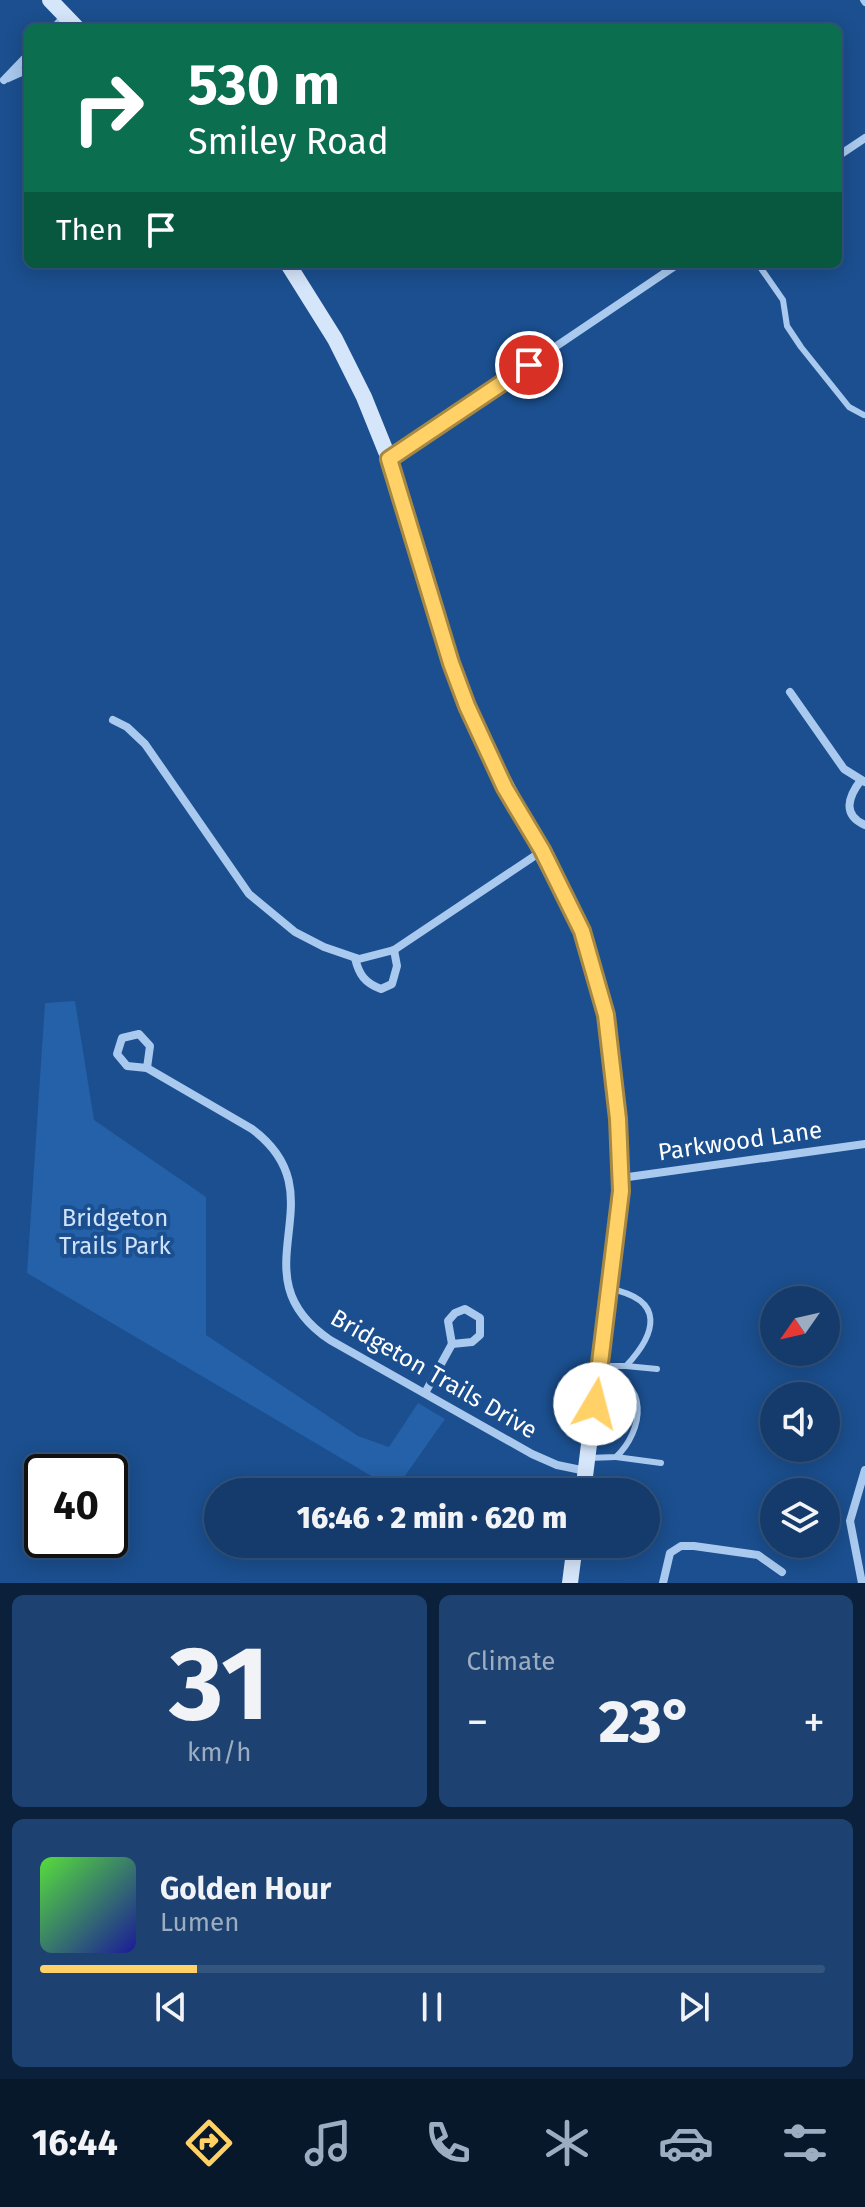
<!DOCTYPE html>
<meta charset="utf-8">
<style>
:root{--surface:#143b6b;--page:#1d4271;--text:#f1f3f6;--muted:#9dadc1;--line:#33557e;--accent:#ffd166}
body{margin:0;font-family:"Fira Sans",sans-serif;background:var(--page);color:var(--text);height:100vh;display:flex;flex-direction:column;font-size:30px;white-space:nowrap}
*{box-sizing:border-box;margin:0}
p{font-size:26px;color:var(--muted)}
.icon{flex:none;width:44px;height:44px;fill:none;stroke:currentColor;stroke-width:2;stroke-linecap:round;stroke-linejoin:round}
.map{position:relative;height:1583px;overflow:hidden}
.panel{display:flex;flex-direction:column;gap:12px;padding:12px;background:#0b203b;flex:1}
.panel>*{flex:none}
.top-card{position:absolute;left:24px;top:24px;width:818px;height:244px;border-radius:12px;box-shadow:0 4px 20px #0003,0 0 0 2px var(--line);background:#0b6e4f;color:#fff;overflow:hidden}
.needle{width:52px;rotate:236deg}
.buttons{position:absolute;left:760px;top:1286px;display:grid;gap:16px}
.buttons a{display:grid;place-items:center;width:80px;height:80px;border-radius:50%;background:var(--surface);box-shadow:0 4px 20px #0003,0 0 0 2px var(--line);font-size:40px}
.speed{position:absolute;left:24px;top:1454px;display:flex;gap:16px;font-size:40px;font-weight:700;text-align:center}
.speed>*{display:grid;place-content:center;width:104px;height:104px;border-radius:50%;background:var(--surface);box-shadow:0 4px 20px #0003,0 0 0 2px var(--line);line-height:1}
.speed .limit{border:4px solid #111;border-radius:12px;background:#fff;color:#111}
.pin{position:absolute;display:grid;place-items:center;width:68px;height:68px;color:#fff;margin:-34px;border:4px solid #fff;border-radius:50%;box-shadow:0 2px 8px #0007}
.me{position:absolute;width:88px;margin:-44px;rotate:8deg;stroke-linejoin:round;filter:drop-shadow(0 0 6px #0008)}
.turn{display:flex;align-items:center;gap:28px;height:168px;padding:0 32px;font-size:36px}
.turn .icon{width:104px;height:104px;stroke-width:2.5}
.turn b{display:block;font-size:56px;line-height:68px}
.then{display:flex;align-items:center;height:76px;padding:0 32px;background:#0003;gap:16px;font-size:30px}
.big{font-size:60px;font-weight:800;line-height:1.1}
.panel .card{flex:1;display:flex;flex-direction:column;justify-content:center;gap:12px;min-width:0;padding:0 28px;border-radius:12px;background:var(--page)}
.panel .dial{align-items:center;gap:0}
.dial b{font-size:104px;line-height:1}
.song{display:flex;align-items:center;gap:24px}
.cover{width:96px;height:96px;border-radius:12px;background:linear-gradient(135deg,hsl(110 70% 55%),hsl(240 70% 35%))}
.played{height:8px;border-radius:4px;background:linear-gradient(90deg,var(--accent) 20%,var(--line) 20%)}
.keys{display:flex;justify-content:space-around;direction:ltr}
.heat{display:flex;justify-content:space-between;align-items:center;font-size:44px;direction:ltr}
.panel .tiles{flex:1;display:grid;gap:12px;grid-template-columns:1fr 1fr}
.card:last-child{grid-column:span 2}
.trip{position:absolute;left:204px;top:1478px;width:456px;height:80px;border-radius:40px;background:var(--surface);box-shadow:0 4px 20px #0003,0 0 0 2px var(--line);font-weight:800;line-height:80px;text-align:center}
.tab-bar{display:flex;height:128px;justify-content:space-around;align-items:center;background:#08182b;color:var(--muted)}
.tab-bar .icon{width:56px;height:56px}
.tab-bar .current{color:var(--accent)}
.tab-bar b{font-size:36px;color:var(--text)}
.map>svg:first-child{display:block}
.green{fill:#2461a8}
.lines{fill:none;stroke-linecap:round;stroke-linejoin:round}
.lane{stroke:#a9c9ee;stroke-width:6}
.street{stroke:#a9c9ee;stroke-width:8}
.secondary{stroke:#d6e6fa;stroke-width:16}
.route-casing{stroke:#a68842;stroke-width:20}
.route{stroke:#ffd166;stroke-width:14}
.labels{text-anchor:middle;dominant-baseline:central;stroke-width:8;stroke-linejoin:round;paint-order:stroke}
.street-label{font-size:24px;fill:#fff;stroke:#1b4f8f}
.park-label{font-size:24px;fill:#cfe3fa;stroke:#1b4f8f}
</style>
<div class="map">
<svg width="865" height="1583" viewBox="0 0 865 1583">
<rect width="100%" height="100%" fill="#1b4f8f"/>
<path class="green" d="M75 1001 94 1120 206 1197V1335L358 1436 389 1447 418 1403 445 1419 395 1490 27 1273 45 1003Z"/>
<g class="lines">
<g class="lane">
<path d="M863 0 865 3"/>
<path d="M758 264 783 300 787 326 801 347 849 407 864 415"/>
<path d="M600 1366H626C657 1333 665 1300 611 1289"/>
<path d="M626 1366 657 1369"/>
<path d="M616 1457 661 1463"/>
<path d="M588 1458 616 1457C644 1431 651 1377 600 1376"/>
</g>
<g class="street">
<path d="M54 28 65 16"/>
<path d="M8 78 28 69"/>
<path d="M4 80 28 55"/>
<path d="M838 156 865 138"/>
<path d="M389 459 678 264"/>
<path d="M790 692 844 769 865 782"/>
<path d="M113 720 127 727 145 744 249 894 295 932 324 947 359 959 394 950 542 851"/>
<path d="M861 780C848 797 842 815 865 825"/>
<path d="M355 958C359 975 365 983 381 989L392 984 397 966 394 950"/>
<path d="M139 1034 150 1046 147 1068 127 1066 117 1054 122 1038Z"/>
<path d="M147 1068 252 1129C343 1197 232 1274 330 1340L532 1454 557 1465 586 1471"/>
<path d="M621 1178 865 1144"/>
<path d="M465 1309 480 1318V1335L472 1342 452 1344 448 1321 455 1313Z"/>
<path d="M425 1393 452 1344"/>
<path d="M663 1583 670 1553 681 1546H694L758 1555 782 1572"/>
<path d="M862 1583 850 1521 865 1470"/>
</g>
<g class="secondary">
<path d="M50 0 77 28"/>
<path d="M288 264 335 339 364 397 389 459 451 663 476 728 582 931 606 1015 618 1119 621 1191 583 1492"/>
<path d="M570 1583 575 1544"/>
</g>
</g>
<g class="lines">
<defs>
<path id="route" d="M529 365 389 459 451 663 467 706 505 788 542 850 582 931 606 1015 618 1119 621 1191 595 1404"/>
</defs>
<use href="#route" class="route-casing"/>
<use href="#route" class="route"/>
</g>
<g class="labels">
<g class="street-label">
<text transform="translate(740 1141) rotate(-8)">Parkwood Lane</text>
<text transform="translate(434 1374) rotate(30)">Bridgeton Trails Drive</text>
</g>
<g class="park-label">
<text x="115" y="1218">Bridgeton<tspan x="115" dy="28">Trails Park</tspan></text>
</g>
</g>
</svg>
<div class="buttons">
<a><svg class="needle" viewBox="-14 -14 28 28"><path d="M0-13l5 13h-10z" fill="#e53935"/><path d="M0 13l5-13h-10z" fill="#9dadc1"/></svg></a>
<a><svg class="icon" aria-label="sound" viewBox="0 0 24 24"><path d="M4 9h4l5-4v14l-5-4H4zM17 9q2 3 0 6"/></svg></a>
<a><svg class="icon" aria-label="layers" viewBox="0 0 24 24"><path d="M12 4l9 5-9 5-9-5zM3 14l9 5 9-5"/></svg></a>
</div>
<div class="speed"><div class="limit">40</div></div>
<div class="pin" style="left:529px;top:365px;background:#d93025"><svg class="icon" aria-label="arrive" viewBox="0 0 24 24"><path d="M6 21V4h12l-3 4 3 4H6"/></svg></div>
<svg class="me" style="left:595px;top:1404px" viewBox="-20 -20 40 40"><circle r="19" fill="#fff"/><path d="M0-13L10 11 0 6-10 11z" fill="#ffd166"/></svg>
<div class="trip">16:46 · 2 min · 620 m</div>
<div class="top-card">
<div class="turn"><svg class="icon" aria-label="right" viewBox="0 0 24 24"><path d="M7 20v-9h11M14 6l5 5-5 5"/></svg><div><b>530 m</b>Smiley Road</div></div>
<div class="then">Then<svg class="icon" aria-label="arrive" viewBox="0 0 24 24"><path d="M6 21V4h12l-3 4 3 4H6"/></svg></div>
</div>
</div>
<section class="panel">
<div class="tiles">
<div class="card dial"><b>31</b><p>km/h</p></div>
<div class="card"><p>Climate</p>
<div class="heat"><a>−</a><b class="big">23°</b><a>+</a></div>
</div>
<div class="card">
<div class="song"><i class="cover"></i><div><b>Golden Hour</b><p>Lumen</p></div></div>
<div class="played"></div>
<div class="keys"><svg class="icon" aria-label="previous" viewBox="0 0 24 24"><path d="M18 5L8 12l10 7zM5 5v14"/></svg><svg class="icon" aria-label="pause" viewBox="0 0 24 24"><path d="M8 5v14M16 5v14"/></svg><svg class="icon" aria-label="next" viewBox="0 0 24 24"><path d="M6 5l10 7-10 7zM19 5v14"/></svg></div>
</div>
</div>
</section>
<nav class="tab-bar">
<b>16:44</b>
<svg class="icon current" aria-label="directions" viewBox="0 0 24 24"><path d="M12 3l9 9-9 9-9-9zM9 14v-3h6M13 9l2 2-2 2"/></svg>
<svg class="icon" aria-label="music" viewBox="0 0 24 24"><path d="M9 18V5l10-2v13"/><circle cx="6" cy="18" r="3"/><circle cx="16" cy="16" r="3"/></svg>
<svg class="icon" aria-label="phone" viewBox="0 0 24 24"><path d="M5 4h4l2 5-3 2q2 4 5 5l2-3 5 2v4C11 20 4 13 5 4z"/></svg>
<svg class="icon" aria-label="climate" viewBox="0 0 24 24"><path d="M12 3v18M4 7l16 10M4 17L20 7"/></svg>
<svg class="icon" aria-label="car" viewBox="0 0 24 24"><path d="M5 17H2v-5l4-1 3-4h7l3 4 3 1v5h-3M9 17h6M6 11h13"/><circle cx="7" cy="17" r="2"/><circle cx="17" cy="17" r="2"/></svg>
<svg class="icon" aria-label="filters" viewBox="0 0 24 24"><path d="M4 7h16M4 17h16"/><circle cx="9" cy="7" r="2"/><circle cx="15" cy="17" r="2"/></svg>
</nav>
